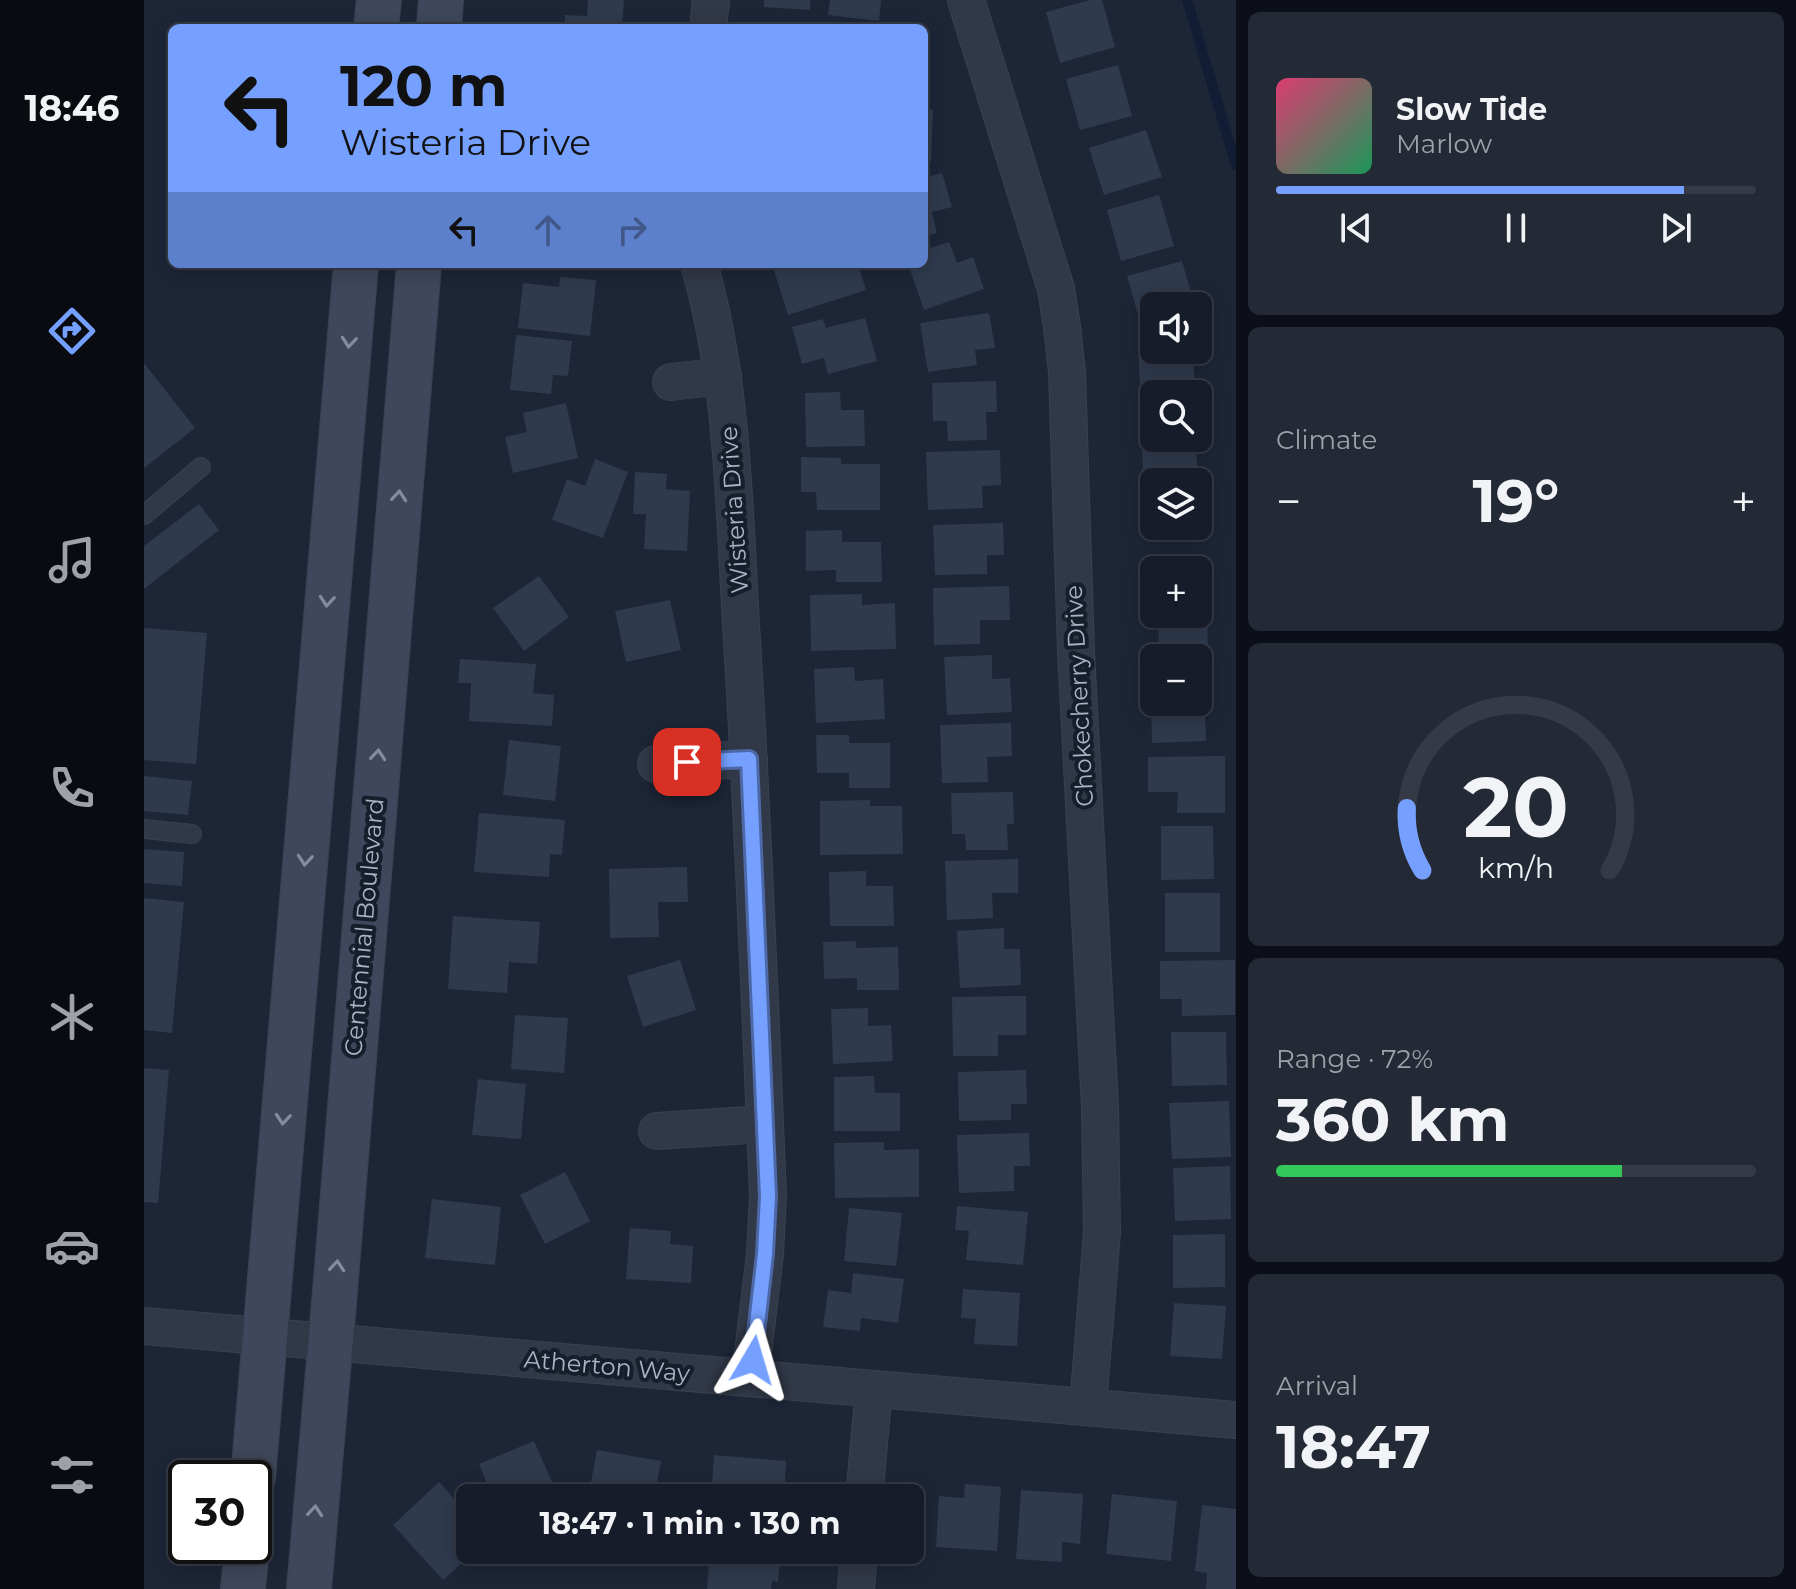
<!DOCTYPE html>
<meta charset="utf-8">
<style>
:root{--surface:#161c29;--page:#232935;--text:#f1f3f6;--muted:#9ea1a8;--line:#353a46;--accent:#75a0ff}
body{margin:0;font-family:Montserrat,sans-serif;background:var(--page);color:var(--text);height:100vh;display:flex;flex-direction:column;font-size:30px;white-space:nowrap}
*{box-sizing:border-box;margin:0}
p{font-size:26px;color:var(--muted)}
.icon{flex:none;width:44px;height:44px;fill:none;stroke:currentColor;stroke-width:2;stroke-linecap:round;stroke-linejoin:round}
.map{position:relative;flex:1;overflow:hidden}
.drawer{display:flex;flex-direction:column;gap:12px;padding:12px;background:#0c0f17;width:560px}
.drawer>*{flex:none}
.top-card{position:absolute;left:24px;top:24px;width:760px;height:244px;border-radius:12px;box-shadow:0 4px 20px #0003,0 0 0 2px var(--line);background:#75a0ff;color:#111;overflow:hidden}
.controls{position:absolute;left:996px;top:292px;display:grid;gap:16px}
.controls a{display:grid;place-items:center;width:72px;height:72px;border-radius:12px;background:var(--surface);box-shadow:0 4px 20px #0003,0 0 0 2px var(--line);font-size:40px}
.speed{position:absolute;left:24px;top:1460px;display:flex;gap:16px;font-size:40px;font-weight:700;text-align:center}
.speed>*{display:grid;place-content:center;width:104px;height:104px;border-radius:50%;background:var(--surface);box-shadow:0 4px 20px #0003,0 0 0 2px var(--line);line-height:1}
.speed .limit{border:4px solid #111;border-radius:12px;background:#fff;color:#111}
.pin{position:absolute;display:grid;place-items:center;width:68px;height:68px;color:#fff;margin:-34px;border-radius:16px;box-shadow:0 4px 12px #0006}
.me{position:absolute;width:88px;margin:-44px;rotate:7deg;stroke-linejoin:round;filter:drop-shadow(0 0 6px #0008)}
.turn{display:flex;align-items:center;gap:28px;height:168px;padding:0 40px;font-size:36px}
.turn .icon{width:104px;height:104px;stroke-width:2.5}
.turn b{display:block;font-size:56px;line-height:68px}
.lanes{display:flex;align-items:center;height:76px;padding:0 40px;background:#0003;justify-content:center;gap:40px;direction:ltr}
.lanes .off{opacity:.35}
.big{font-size:60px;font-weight:700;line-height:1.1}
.drawer .card{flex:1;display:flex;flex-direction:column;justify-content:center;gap:12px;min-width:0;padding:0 28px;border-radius:12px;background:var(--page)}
.drawer .dial{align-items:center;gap:0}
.dial svg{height:208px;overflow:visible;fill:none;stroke:var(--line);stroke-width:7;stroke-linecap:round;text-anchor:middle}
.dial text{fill:var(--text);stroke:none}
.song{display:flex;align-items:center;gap:24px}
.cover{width:96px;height:96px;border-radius:12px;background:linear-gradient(135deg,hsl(340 70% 55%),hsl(150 70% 35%))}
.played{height:8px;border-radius:4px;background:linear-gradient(90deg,var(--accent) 85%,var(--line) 85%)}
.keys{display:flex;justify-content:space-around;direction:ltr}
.heat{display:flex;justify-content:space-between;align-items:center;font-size:44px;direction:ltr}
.charge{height:12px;border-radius:6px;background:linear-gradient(90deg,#34c759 72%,var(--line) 0)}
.trip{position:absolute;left:312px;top:1484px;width:468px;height:80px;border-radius:12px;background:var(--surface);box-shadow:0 4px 20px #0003,0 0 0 2px var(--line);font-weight:700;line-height:80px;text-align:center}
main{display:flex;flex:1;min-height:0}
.dock{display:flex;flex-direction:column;width:144px;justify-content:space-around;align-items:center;background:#090b10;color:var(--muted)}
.dock .icon{width:56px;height:56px}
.dock .selected{color:var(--accent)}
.dock b{font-size:36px;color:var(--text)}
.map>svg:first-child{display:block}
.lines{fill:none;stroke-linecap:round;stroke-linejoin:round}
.stream{stroke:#111d34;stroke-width:10}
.building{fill:#2f3a4e}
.service-casing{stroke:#3a4150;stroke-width:20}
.minor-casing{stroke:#3a4150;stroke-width:38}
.secondary-casing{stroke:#3a4150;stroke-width:46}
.service{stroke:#313847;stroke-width:18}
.minor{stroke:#313847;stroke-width:36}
.secondary{stroke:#3e475b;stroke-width:44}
.oneway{stroke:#848da0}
.route-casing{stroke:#4c68a6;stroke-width:20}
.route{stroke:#75a0ff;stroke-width:14}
.labels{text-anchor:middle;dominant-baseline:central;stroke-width:8;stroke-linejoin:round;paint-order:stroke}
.street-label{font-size:24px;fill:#aab2c5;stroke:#171e2b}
</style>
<main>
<nav class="dock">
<b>18:46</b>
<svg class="icon selected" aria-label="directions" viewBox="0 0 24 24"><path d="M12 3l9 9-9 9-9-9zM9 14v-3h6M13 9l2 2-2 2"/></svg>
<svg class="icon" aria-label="music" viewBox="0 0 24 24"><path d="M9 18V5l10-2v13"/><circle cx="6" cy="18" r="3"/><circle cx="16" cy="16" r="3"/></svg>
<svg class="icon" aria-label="phone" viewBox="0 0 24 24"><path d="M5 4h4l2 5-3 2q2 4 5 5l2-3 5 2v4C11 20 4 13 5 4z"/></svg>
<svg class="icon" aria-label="climate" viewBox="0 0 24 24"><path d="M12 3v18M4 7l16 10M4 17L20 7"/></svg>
<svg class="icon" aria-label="car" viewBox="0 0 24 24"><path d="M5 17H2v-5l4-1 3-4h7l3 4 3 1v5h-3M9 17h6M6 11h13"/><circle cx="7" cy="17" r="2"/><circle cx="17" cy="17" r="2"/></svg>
<svg class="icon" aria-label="filters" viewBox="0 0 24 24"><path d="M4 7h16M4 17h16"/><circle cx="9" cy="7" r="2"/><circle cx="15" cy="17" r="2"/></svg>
</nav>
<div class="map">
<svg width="1092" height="1589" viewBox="0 0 1092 1589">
<rect width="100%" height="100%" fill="#1d2637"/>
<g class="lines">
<path class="stream" d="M1043 0 1092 165"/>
</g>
<g class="building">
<path d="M444 0H480L478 28H420L421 15 443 16Z"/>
<path d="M620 0H666V10L620 7Z"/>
<path d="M686 0H737L735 21 684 15Z"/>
<path d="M946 0H958L971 47 916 63 902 12Z"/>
<path d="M974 65 988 116 936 130 922 79Z"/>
<path d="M780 109 789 110 787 162H780Z"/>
<path d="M1002 130 1018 177 960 195 945 148Z"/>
<path d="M798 173 808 207 788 212 793 233 780 237V178Z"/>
<path d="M1015 195 1030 246 977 261 963 210Z"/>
<path d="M805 242 813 263 829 257 840 289 780 310 764 264H780V250Z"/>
<path d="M1038 261 1051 306H1010V325L998 329 983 276Z"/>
<path d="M628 264H714L722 290 644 315Z"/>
<path d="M416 277 452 280 446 336 374 328 379 283 415 287Z"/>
<path d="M845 313 851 348 831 350 833 365 784 372 776 323Z"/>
<path d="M721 318 733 361 684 374 680 358 658 364 648 327 679 319 682 328Z"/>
<path d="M372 335 428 341 424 376 409 375 407 394 366 390Z"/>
<path d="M1010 348V350H1049L1051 394H1010V402L997 403 994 349Z"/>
<path d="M0 363 51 428 0 468Z"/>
<path d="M852 381 853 412H842L843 440 804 441 803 421H789L788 383Z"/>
<path d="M696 392 697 410H720L721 446 662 447 661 393Z"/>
<path d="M422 403 434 458 369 473 361 437 383 432 379 413Z"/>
<path d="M1010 416V438H1052L1053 469 999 471 997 417Z"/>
<path d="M856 450 857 485 838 486 839 508 784 510 782 452Z"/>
<path d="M657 457 697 458V464H736V510H673L672 492H657Z"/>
<path d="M451 459 484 472 459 538 408 520 423 479 441 486Z"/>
<path d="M491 472 523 474 522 489 546 491 543 551 500 549 502 514H489Z"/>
<path d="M997 485H1010V526H1051L1052 537H998Z"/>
<path d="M55 504 75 530 0 589V546Z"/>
<path d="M859 523 860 555H843V574L791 575 789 525Z"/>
<path d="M698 530V542H737L738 582H692V570L662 571V531Z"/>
<path d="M1050 556 1051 570H1010V609H1007L1006 557Z"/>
<path d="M395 576 425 617 380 651 349 608Z"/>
<rect x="1054" y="576" width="7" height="32"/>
<path d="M865 586 866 620H836V644L790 645 789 588Z"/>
<path d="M718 594V605L751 603 752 649 667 651 666 595Z"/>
<path d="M526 600 537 650 482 662 471 611Z"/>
<path d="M1063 619 1065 677H1054V658H1010V678L1001 679 1000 650 1015 649 1014 620Z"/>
<path d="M0 628 63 633 52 764 0 760Z"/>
<path d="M848 655V679L866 678 868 712 803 715 800 657Z"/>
<path d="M316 659 392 664 389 693 410 695 408 726 325 721 327 683H314Z"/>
<path d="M710 667 711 681 739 679 741 719 672 723 670 669Z"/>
<path d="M1054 689H1060L1062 741 1008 743 1007 690H1010V702H1054Z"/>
<path d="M867 723 868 756 843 757 844 782 798 783 796 725Z"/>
<path d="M672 735H705V743H746V788H705V773H673Z"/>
<path d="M365 740 417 746 411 801 359 795Z"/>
<path d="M1081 756V813H1033L1034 792H1004V757Z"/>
<path d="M0 776 48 781 44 815 0 811Z"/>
<path d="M869 792 870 824H863L864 850H822L821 834H808L807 793Z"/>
<path d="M726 800V806H758L759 854 676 855V801Z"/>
<path d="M335 813 421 820 418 855 406 854 405 877 330 872Z"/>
<path d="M1017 826H1069L1070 879 1017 880Z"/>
<path d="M0 849 40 852 38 886 0 883Z"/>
<path d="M874 859V893H848L849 918 803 920 801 861Z"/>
<path d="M543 867 544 902H514L515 937 466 938 465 869Z"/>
<path d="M722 871V886H749L750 926H686L685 872Z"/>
<rect x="1021" y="893" width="55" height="59"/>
<path d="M0 898 40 902 28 1033 0 1030Z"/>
<path d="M309 916 396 922 393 964 365 962 363 993 304 989Z"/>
<path d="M860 928V949H876L877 985 816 988 813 931Z"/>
<path d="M712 941V948L754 947 755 990H713V978L680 979 679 942Z"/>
<path d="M536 960 552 1010 499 1027 483 976Z"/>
<path d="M1091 960V1015L1038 1016V999H1016V961Z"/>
<path d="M882 996V1035H854V1056H809L808 997Z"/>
<path d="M724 1008V1026L747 1025 749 1061 689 1064 687 1009Z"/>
<path d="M371 1015 424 1018 420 1073 367 1069Z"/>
<path d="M1027 1032H1082L1083 1085 1028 1086Z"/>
<path d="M0 1068 25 1070 14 1203 0 1202Z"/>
<path d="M882 1070 883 1104H867V1120L815 1121 814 1072Z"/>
<path d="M730 1076 731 1093H756V1131H690V1077Z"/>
<path d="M334 1079 382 1084 377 1139 328 1135Z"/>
<path d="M1085 1101 1087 1157 1028 1159 1025 1103Z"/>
<path d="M885 1133 886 1166H870V1191L815 1193 813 1135Z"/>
<path d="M740 1142V1150L775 1149V1197L691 1198 690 1143Z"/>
<path d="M1086 1166 1087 1219 1031 1221 1029 1168Z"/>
<path d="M421 1172 446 1221 401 1244 376 1195Z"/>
<path d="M288 1199 357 1207 351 1265 281 1258Z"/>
<path d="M813 1206 884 1212 879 1265 822 1260 825 1231 811 1230Z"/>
<path d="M705 1208 758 1213 752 1266 700 1261Z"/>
<path d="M486 1228 527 1231 526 1244 549 1246 547 1283 482 1279Z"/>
<path d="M1081 1234V1287L1029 1288V1235Z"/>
<path d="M709 1273 760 1279 754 1323 717 1318 716 1331 679 1327 684 1290 707 1293Z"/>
<path d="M819 1289 876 1293 873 1346 830 1344 832 1319 817 1318Z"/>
<path d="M1030 1303 1082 1306 1078 1359 1026 1356Z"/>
<path d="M390 1441 415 1498H349L335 1464Z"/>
<path d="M453 1450 517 1461 510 1498H444Z"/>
<path d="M570 1455 642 1461 640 1498H567Z"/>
<path d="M295 1482 326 1516V1550H332L299 1580 249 1525Z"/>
<path d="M821 1484 857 1487 853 1551 792 1547 795 1496 820 1498Z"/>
<path d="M877 1490 939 1494 936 1544 918 1542V1562L872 1559Z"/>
<path d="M968 1494 1033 1501 1027 1561 962 1554Z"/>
<path d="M1058 1505 1092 1509V1589H1062L1063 1573 1051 1571Z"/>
<path d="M566 1550H637L634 1582 628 1581 627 1589H563Z"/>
</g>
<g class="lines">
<defs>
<g id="service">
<path d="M0 515 57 467"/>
<path d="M0 829 48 834"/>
</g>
<g id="minor">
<path d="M822 0 912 289 918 327 923 372 932 652 956 1107 958 1232 944 1406"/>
<path d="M564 28 567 0"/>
<path d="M555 264C589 381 590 504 597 625 609 815 616 1005 624 1196L621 1254 606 1378"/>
<path d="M527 382 579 376"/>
<path d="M512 764 605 759"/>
<path d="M513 1131 621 1124"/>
<path d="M0 1326 1092 1420"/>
<path d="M720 1498 730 1389"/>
<path d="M712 1589 715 1550"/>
</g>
<g id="secondary">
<path d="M232 28 235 0"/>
<path d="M295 28 297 0"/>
<path d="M109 1478 212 264"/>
<path d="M99 1589 103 1546"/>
<path d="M165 1589 191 1291 275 264"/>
</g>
</defs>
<use href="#service" class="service-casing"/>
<use href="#minor" class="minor-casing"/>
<use href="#secondary" class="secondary-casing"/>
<use href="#service" class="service"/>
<use href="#minor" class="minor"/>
<use href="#secondary" class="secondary"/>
</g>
<defs><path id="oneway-chevron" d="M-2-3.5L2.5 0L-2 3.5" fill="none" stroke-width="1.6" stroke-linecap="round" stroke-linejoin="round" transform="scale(2)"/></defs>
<g class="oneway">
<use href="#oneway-chevron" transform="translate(205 342) rotate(95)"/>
<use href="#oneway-chevron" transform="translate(255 496) rotate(-85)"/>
<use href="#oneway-chevron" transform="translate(183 601) rotate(95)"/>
<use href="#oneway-chevron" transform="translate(234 755) rotate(-85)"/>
<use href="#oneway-chevron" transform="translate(161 860) rotate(95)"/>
<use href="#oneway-chevron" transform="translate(139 1119) rotate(95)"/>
<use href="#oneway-chevron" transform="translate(193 1266) rotate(-85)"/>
<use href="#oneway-chevron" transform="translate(171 1511) rotate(-85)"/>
</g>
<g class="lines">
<defs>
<path id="route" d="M543 762 605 759 624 1196 621 1254 609 1360"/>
</defs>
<use href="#route" class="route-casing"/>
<use href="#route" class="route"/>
</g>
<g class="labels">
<g class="street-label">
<text transform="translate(590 510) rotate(-94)">Wisteria Drive</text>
<text transform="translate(935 696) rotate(-93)">Chokecherry Drive</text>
<text transform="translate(220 927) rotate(-85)">Centennial Boulevard</text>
<text transform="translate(463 1366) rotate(5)">Atherton Way</text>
</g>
</g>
</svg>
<div class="controls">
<a><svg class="icon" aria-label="sound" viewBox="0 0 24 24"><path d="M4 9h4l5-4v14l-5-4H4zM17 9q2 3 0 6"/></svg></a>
<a><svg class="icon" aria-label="search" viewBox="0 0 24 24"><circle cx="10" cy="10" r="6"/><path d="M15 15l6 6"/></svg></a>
<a><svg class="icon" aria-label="layers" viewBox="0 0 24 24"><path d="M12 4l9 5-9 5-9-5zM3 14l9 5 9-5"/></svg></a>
<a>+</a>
<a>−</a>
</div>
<div class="speed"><div class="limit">30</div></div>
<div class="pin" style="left:543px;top:762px;background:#d93025"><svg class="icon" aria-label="arrive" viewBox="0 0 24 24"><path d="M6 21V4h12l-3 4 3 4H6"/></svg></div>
<svg class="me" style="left:609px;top:1360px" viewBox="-20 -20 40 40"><path d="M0-17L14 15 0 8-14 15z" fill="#75a0ff" stroke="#fff" stroke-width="4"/></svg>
<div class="trip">18:47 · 1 min · 130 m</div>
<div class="top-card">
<div class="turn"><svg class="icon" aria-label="left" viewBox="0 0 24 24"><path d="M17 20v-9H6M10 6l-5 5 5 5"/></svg><div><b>120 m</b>Wisteria Drive</div></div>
<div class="lanes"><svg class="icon" aria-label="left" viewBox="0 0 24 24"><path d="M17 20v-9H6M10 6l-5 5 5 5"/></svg><svg class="icon off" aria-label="ahead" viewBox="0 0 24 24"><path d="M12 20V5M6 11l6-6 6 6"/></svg><svg class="icon off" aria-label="right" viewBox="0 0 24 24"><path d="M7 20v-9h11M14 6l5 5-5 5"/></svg></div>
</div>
</div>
<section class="drawer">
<div class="card">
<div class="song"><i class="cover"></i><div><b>Slow Tide</b><p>Marlow</p></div></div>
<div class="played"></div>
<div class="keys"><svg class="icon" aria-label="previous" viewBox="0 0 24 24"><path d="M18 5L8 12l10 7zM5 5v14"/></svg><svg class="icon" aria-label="pause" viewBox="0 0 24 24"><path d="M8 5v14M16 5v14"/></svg><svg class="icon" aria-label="next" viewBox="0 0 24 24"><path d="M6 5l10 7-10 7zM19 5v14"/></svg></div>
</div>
<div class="card"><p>Climate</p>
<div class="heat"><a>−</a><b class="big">19°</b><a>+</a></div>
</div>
<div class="card dial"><svg viewBox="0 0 100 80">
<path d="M14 69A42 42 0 1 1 86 69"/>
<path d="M14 69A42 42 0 0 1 8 45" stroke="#75a0ff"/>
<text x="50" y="56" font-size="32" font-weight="700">20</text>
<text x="50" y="72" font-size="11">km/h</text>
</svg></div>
<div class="card"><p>Range · 72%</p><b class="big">360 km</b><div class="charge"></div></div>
<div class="card"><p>Arrival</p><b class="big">18:47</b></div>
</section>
</main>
